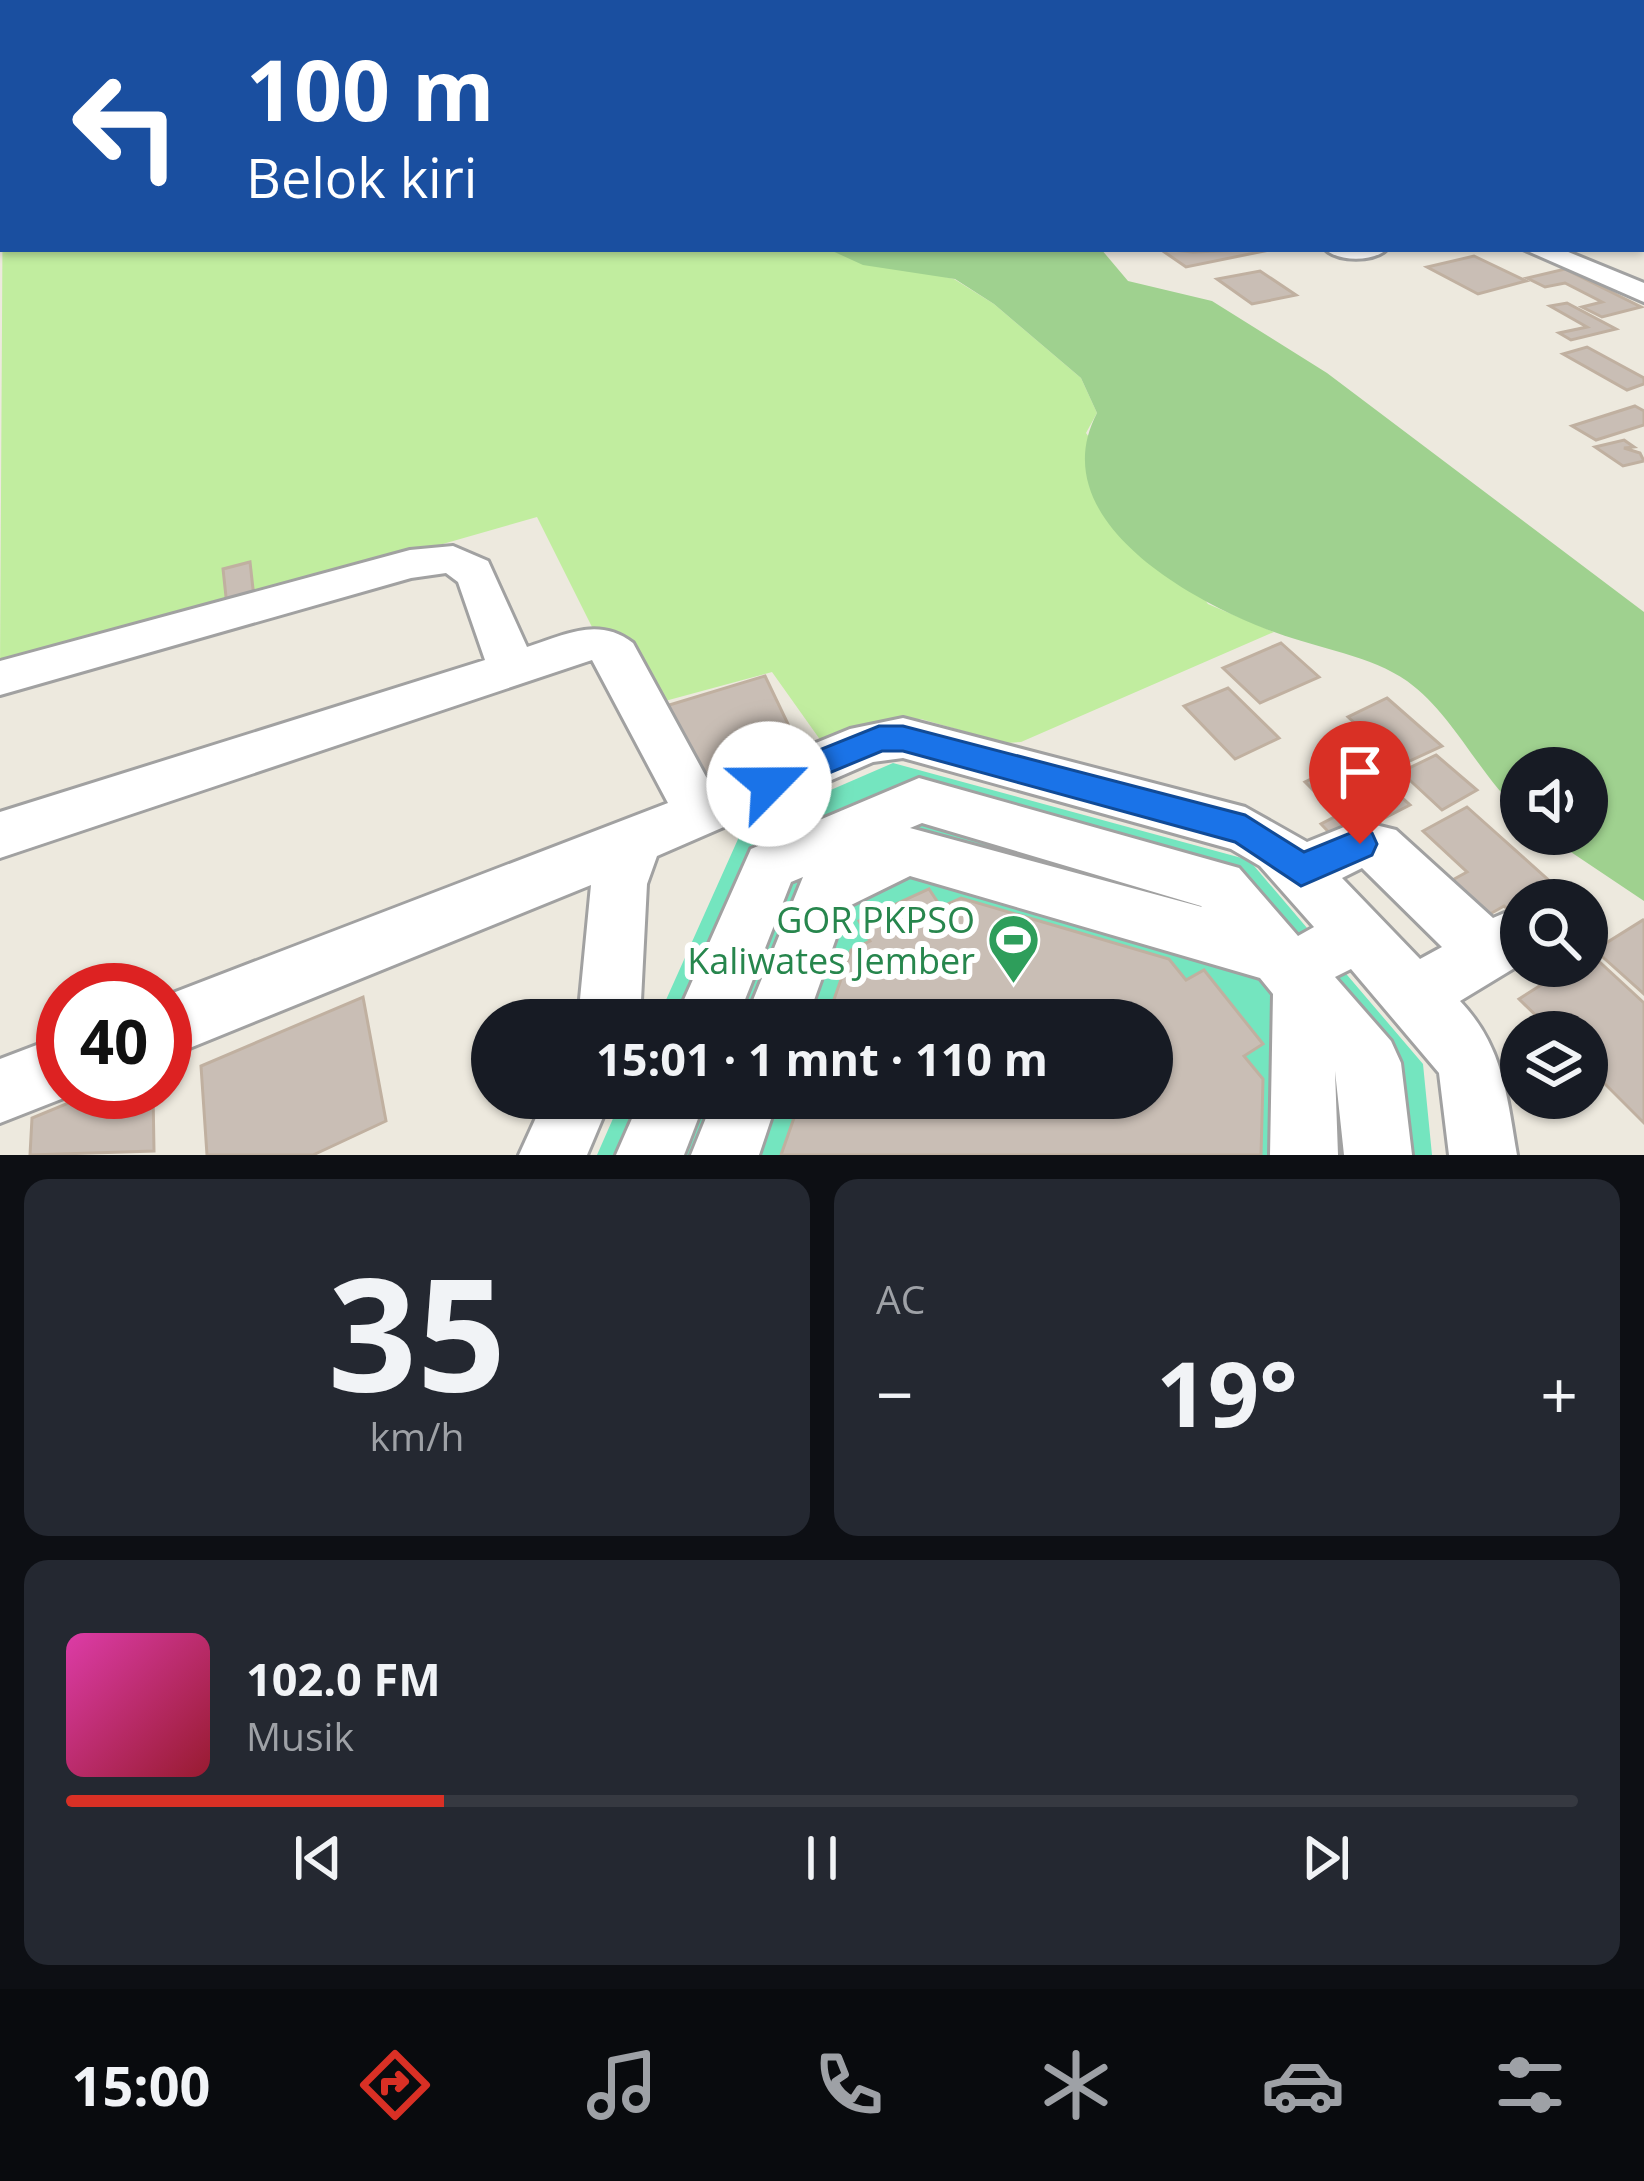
<!DOCTYPE html>
<html lang="id">
<meta charset="utf-8">
<style>
:root{--surface:#171b24;--page:#242831;--text:#f1f3f6;--muted:#9ea1a6;--line:#363941;--accent:#d93025}
body{margin:0;font-family:"Open Sans",sans-serif;background:var(--page);color:var(--text);height:100vh;display:flex;flex-direction:column;font-size:45px;white-space:nowrap}
*{box-sizing:border-box;margin:0}
p{font-size:39px;color:var(--muted)}
.icon{flex:none;width:66px;height:66px;fill:none;stroke:currentColor;stroke-width:2;stroke-linecap:round;stroke-linejoin:round}
.map{position:relative;height:1155px;overflow:hidden}
.panel{display:flex;flex-direction:column;gap:24px;padding:24px;background:#0d0f14;flex:1}
.panel>*{flex:none}
.banner{position:absolute;left:0px;top:0px;width:1644px;height:252px;box-shadow:0 3px 9px #0004;background:#1a4fa0;color:#fff;overflow:hidden}
.controls{position:absolute;left:1500px;top:747px;display:grid;gap:24px}
.controls a{display:grid;place-items:center;width:108px;height:108px;border-radius:50%;background:var(--surface);box-shadow:0 3px 9px #0004;font-size:60px}
.speed{position:absolute;left:36px;top:963px;display:flex;gap:24px;font-size:60px;font-weight:700;text-align:center}
.speed>*{display:grid;place-content:center;width:156px;height:156px;border-radius:50%;background:var(--surface);box-shadow:0 3px 9px #0004;line-height:1}
.speed .limit{border:18px solid #d22;background:#fff;color:#111}
.pin{position:absolute;display:grid;place-items:center;width:102px;height:102px;color:#fff;margin:-123px -51px;border-radius:50% 50% 50% 0;rotate:-45deg;box-shadow:0 0 12px #0007}
.pin .icon{rotate:45deg}
.me{position:absolute;width:132px;margin:-66px;rotate:67deg;stroke-linejoin:round;filter:drop-shadow(0 0 9px #0008)}
.turn{display:flex;align-items:center;gap:42px;height:252px;padding:0 48px;font-size:54px}
.turn .icon{width:156px;height:156px;stroke-width:2.5}
.turn b{display:block;font-size:84px;line-height:102px}
.big{font-size:90px;font-weight:700;line-height:1.1}
.panel .widget{flex:1;display:flex;flex-direction:column;justify-content:center;gap:18px;min-width:0;padding:0 42px;border-radius:24px;background:var(--page)}
.panel .dial{align-items:center;gap:0}
.dial b{font-size:156px;line-height:1}
.song{display:flex;align-items:center;gap:36px}
.cover{width:144px;height:144px;border-radius:18px;background:linear-gradient(135deg,hsl(320 70% 55%),hsl(350 70% 35%))}
.played{height:12px;border-radius:6px;background:linear-gradient(90deg,var(--accent) 25%,var(--line) 25%)}
.keys{display:flex;justify-content:space-around;direction:ltr}
.heat{display:flex;justify-content:space-between;align-items:center;font-size:66px;direction:ltr}
.panel .tiles{flex:1;display:grid;gap:24px;grid-template-columns:1fr 1fr}
.widget:last-child{grid-column:span 2}
.trip{position:absolute;left:471px;top:999px;width:702px;height:120px;border-radius:60px;background:var(--surface);box-shadow:0 3px 9px #0004;font-weight:700;line-height:120px;text-align:center}
.menu{display:flex;height:192px;justify-content:space-around;align-items:center;background:#090b0e;color:var(--muted)}
.menu .icon{width:84px;height:84px}
.menu .current{color:var(--accent)}
.menu b{font-size:54px;color:var(--text)}
.map>svg:first-child{display:block}
.residential{fill:#d9d7d7}
.grass{fill:#c1ed9f}
.forest{fill:#9fd18f}
.pitch{fill:#74e5bf}
.lines{fill:none;stroke-linecap:round;stroke-linejoin:round}
.river{fill:#9acce0;fill-rule:evenodd}
.building{fill:#c9beb5;stroke:#c0b0a0;stroke-width:3}
.minor-casing{stroke:#a1a1a1;stroke-width:6}
.minor{fill:#fff;fill-rule:evenodd}
.route{fill:#1a73e8;stroke:#114b97;stroke-width:3}
.labels{text-anchor:middle;dominant-baseline:central;stroke-width:12;stroke-linejoin:round;paint-order:stroke}
.near-leisure-label{font-size:36px;fill:#27864d;stroke:#fff;text-anchor:end}
</style>
<div class="map">
<svg width="1644" height="1155" viewBox="0 0 1644 1155">
<rect width="100%" height="100%" fill="#ede9de"/>
<path class="residential" d="M0 0H647L651 3H3L0 105Z"/>
<path class="grass" d="M3 152V249H828L954 279 994 304 1081 378 1097 413 1086 433 1208 604 1274 632 1021 742 1005 743 921 719 821 741 772 672 665 701 633 643 597 637 537 517 254 598 223 570 227 606 0 670Z"/>
<path class="forest" d="M828 249H1101L1128 281 1212 301 1327 373 1644 612V901L1544 834H1587V768H1521V813C1478 774 1454 715 1407 681 1372 656 1317 648 1277 633 1193 603 1041 520 1097 413L1081 378 994 304 955 279 863 265Z"/>
<path class="pitch" d="M893 763 1249 860 1423 1064 1432 1155H597L622 1098H1152V1020H657L743 828Z"/>
<g class="lines">
<g class="river">
<path d="M752 0H776L778 3H754Z"/>
<path d="M0 129H3L0 146Z"/>
</g>
</g>
<g class="building">
<path d="M1160 249 1193 252 1274 249 1186 267Z"/>
<path d="M1474 256 1526 281 1478 294 1427 267Z"/>
<path d="M1565 269 1641 307 1602 317 1582 307 1602 302 1565 283 1545 287 1527 278Z"/>
<path d="M1260 271 1296 295 1252 304 1217 279Z"/>
<path d="M1567 303 1616 329 1571 340 1559 333 1587 327 1550 306Z"/>
<path d="M1587 347 1644 378V384L1627 390 1563 354Z"/>
<path d="M1635 406 1644 411V425L1596 440 1572 426Z"/>
<path d="M1624 440 1634 447 1624 448 1640 453 1644 461 1623 466 1595 447Z"/>
<path d="M250 562 254 598 227 606 223 569Z"/>
<path d="M1281 643 1319 677 1260 703 1223 668Z"/>
<path d="M765 676 800 749 696 782 666 706Z"/>
<path d="M1228 688 1279 738 1235 759 1184 706Z"/>
<path d="M1387 698 1442 746 1401 765 1348 717Z"/>
<path d="M1436 755 1477 790 1442 810 1401 772Z"/>
<path d="M1357 757 1410 805 1338 842 1321 824 1338 815 1305 782Z"/>
<path d="M1467 807 1563 893 1551 900H1521L1519 919 1504 906 1483 918 1447 883 1467 872 1423 831Z"/>
<path d="M929 889 941 907 961 898 1169 959 1186 980 1204 970 1263 1044 1244 1056 1263 1079 1261 1155H781L801 1098H1152V1020H827L851 950 870 941 859 921Z"/>
<path d="M1643 920 1644 921V994L1595 950Z"/>
<path d="M1591 954 1644 1003V1123L1587 1066V1032H1553L1519 999 1571 966H1587Z"/>
<path d="M363 997 386 1121 313 1155H207L201 1066Z"/>
<path d="M95 1092H153L154 1151 30 1155 32 1118Z"/>
</g>
<g class="lines">
<defs>
<g id="minor">
<path d="M936 0H957L959 3H938Z"/>
<path d="M1029 0H1051L1053 3H1031Z"/>
<rect x="0" y="14" width="3" height="10"/>
<path d="M3 44V57L0 58V45Z"/>
<path d="M1325 249H1387C1374 262 1338 262 1325 249Z"/>
<path d="M1523 249H1561L1644 283V302Z"/>
<path d="M453 546 488 561 527 647C565 635 598 616 633 643L711 786 850 729 903 718 1245 807 1307 842 1359 821 1396 830 1493 918 1521 906V964L1460 1001C1503 1046 1507 1096 1517 1155H1449L1439 1073 1351 969 1335 977 1391 1041 1401 1063 1412 1155H1344L1335 1071 1338 1155H1270L1273 994 1260 978 910 876 847 907 807 1020H745L803 877 791 882 737 1020H675L751 849 919 778 1239 868 1298 936 1314 927 1260 866 1231 849 903 758 873 762 657 856 647 884 640 1020H578L591 885 165 1058V996L668 803 592 660 0 858V812L485 660 458 582 446 573 411 578 0 695V661L410 550ZM922 823 1201 906 1202 907 910 828ZM1362 868 1442 947 1420 959 1342 878Z"/>
<path d="M63 1035V1092H79L0 1123V1059Z"/>
<path d="M545 1098H611L587 1155H519Z"/>
<path d="M641 1098H706L684 1155H616Z"/>
<path d="M714 1098H778L759 1155H691Z"/>
</g>
</defs>
<use href="#minor" class="minor-casing"/>
<use href="#minor" class="minor"/>
</g>
<path class="route" d="M879 726H903L1245 815 1304 852 1360 829 1372 833 1377 844 1372 855 1301 886 1235 842 903 751H882L769 798 757 794 752 784 757 775Z"/>
<defs>
<symbol id="stadium-pin" viewBox="-11 -11 22 30"><path d="M0 17L-7.5 6A9.5 9.5 0 1 1 7.5 6Z" fill="#2e9e5b" stroke="#fff"/><path d="M0-5a6.5 5 0 1 0 0 10a6.5 5 0 1 0 0-10ZM-3.5-1.8h7v3.6h-7Z" fill="#fff"/></symbol>
</defs>
<g fill-rule="evenodd">
<use href="#stadium-pin" x="984" y="910" width="59" height="81"/>
</g>
<g class="labels">
<g class="near-leisure-label">
<text x="975" y="919">GOR PKPSO<tspan x="975" dy="41">Kaliwates Jember</tspan></text>
</g>
</g>
</svg>
<div class="controls">
<a><svg class="icon" aria-label="sound" viewBox="0 0 24 24"><path d="M4 9h4l5-4v14l-5-4H4zM17 9q2 3 0 6"/></svg></a>
<a><svg class="icon" aria-label="search" viewBox="0 0 24 24"><circle cx="10" cy="10" r="6"/><path d="M15 15l6 6"/></svg></a>
<a><svg class="icon" aria-label="layers" viewBox="0 0 24 24"><path d="M12 4l9 5-9 5-9-5zM3 14l9 5 9-5"/></svg></a>
</div>
<div class="speed"><div class="limit">40</div></div>
<div class="pin" style="left:1360px;top:844px;background:#d93025"><svg class="icon" aria-label="arrive" viewBox="0 0 24 24"><path d="M6 21V4h12l-3 4 3 4H6"/></svg></div>
<svg class="me" style="left:769px;top:784px" viewBox="-20 -20 40 40"><circle r="19" fill="#fff"/><path d="M0-13L10 11 0 6-10 11z" fill="#1a73e8"/></svg>
<div class="trip">15:01 · 1 mnt · 110 m</div>
<div class="banner">
<div class="turn"><svg class="icon" aria-label="left" viewBox="0 0 24 24"><path d="M17 20v-9H6M10 6l-5 5 5 5"/></svg><div><b>100 m</b>Belok kiri</div></div>
</div>
</div>
<section class="panel">
<div class="tiles">
<div class="widget dial"><b>35</b><p>km/h</p></div>
<div class="widget"><p>AC</p>
<div class="heat"><a>−</a><b class="big">19°</b><a>+</a></div>
</div>
<div class="widget">
<div class="song"><i class="cover"></i><div><b>102.0 FM</b><p>Musik</p></div></div>
<div class="played"></div>
<div class="keys"><svg class="icon" aria-label="previous" viewBox="0 0 24 24"><path d="M18 5L8 12l10 7zM5 5v14"/></svg><svg class="icon" aria-label="pause" viewBox="0 0 24 24"><path d="M8 5v14M16 5v14"/></svg><svg class="icon" aria-label="next" viewBox="0 0 24 24"><path d="M6 5l10 7-10 7zM19 5v14"/></svg></div>
</div>
</div>
</section>
<nav class="menu">
<b>15:00</b>
<svg class="icon current" aria-label="directions" viewBox="0 0 24 24"><path d="M12 3l9 9-9 9-9-9zM9 14v-3h6M13 9l2 2-2 2"/></svg>
<svg class="icon" aria-label="music" viewBox="0 0 24 24"><path d="M9 18V5l10-2v13"/><circle cx="6" cy="18" r="3"/><circle cx="16" cy="16" r="3"/></svg>
<svg class="icon" aria-label="phone" viewBox="0 0 24 24"><path d="M5 4h4l2 5-3 2q2 4 5 5l2-3 5 2v4C11 20 4 13 5 4z"/></svg>
<svg class="icon" aria-label="climate" viewBox="0 0 24 24"><path d="M12 3v18M4 7l16 10M4 17L20 7"/></svg>
<svg class="icon" aria-label="car" viewBox="0 0 24 24"><path d="M5 17H2v-5l4-1 3-4h7l3 4 3 1v5h-3M9 17h6M6 11h13"/><circle cx="7" cy="17" r="2"/><circle cx="17" cy="17" r="2"/></svg>
<svg class="icon" aria-label="filters" viewBox="0 0 24 24"><path d="M4 7h16M4 17h16"/><circle cx="9" cy="7" r="2"/><circle cx="15" cy="17" r="2"/></svg>
</nav>
